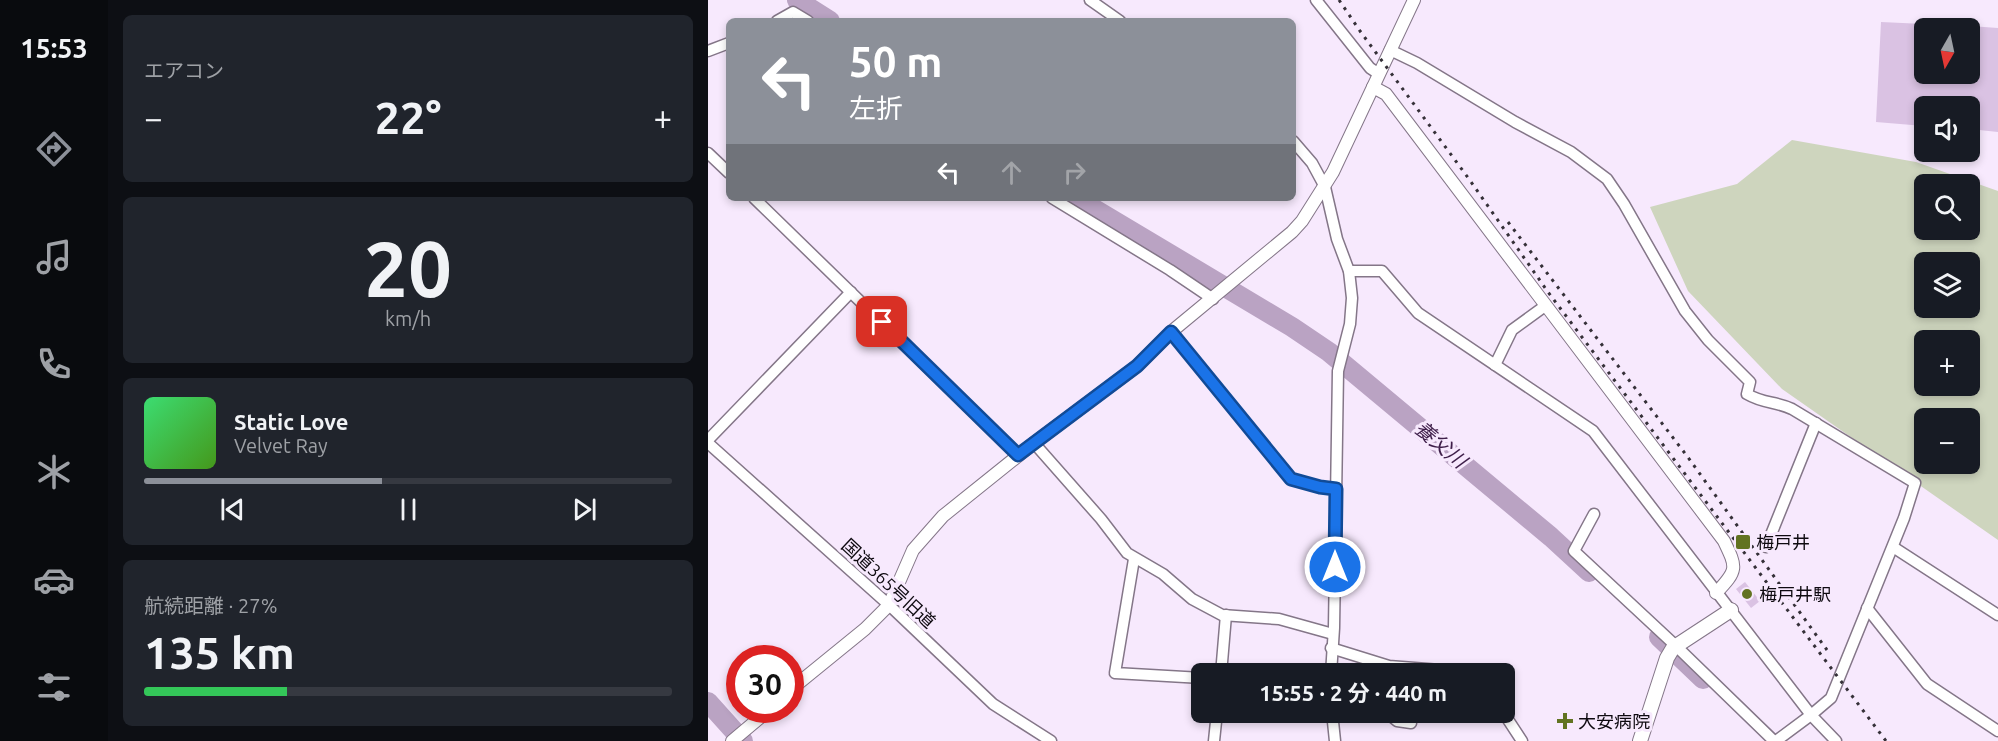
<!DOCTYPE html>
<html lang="ja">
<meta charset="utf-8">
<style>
:root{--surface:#171b24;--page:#20242c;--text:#f1f3f6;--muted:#9ea1a6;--line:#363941;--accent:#8c9099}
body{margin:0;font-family:Ubuntu,"Noto Sans JP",sans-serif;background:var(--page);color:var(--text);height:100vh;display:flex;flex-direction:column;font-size:22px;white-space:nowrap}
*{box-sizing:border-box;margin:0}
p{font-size:20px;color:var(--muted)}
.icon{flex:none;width:33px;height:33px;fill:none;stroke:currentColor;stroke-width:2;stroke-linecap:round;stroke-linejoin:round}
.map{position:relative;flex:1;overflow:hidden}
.drawer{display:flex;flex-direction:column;gap:15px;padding:15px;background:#0d0f14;width:600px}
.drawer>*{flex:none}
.top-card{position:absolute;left:18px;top:18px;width:570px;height:183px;border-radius:9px;box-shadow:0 3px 9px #0003;background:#8c9099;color:#fff;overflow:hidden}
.needle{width:39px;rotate:189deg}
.buttons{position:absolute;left:1206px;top:18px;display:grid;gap:12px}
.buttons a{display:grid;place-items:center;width:66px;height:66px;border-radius:9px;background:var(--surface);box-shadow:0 3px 9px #0003;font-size:30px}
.speed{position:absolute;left:18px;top:645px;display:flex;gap:12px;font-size:30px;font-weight:700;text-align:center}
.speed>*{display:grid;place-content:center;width:78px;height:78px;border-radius:50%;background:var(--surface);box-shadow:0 3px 9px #0003;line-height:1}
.speed .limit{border:9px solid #d22;background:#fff;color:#111}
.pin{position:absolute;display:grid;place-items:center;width:51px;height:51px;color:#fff;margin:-26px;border-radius:12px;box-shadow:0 3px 9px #0006}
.me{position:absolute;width:66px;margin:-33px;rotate:0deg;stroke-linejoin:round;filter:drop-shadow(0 0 4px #0008)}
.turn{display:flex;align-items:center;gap:21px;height:126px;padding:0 24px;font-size:27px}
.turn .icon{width:78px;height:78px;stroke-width:2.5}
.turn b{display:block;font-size:42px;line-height:51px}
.lanes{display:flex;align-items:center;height:57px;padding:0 24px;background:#0003;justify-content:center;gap:30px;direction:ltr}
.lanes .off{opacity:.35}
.big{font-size:45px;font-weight:700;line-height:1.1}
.drawer .card{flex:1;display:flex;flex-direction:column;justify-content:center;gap:9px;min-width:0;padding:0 21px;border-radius:9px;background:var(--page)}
.drawer .dial{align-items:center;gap:0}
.dial b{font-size:78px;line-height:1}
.song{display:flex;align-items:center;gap:18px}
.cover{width:72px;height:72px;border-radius:9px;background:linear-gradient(135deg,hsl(140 70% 55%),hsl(100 70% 35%))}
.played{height:6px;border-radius:3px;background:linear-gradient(90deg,var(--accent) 45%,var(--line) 45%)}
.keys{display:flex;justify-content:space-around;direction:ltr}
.heat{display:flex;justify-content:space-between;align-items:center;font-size:33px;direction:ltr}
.charge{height:9px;border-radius:4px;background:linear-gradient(90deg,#34c759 27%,var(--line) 0)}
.trip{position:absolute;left:483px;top:663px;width:324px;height:60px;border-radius:9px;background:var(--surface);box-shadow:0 3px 9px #0003;font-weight:700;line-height:60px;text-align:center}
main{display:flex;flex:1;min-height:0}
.dock{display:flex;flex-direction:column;width:108px;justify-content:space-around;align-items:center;background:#090b0e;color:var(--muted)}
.dock .icon{width:42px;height:42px}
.dock .current{color:var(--accent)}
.dock b{font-size:27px;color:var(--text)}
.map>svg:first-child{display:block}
.green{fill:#ced5be;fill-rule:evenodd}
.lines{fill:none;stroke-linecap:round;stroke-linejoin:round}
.river{stroke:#baa3c3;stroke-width:20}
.building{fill:#dac2e3}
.minor-casing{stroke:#847688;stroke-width:13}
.tertiary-casing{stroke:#847688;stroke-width:14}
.secondary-casing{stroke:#847688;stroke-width:16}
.minor{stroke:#fff;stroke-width:10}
.tertiary{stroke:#fff;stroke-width:12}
.secondary{stroke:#fff;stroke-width:14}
.rail{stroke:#353038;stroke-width:3;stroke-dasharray:3 6;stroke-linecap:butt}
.route-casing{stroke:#114b97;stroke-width:15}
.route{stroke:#1a73e8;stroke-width:10}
.poi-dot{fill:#627321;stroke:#f7e9fd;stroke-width:2}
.labels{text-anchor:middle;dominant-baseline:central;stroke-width:6;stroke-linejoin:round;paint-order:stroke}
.poi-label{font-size:18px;fill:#0e0a10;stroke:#f7e9fd;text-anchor:start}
.street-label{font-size:18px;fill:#0e0a10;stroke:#f7e9fd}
.water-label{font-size:20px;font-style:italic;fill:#3e1e49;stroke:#f7e9fd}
</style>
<main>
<nav class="dock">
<b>15:53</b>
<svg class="icon current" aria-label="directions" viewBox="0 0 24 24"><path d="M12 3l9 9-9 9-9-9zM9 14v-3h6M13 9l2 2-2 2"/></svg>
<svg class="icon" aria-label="music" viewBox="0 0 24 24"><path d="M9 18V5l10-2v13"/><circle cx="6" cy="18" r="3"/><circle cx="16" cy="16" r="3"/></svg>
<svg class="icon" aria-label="phone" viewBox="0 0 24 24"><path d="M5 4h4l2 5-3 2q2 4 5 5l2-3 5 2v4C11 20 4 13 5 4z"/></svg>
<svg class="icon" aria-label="climate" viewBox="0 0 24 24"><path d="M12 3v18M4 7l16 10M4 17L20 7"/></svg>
<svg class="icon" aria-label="car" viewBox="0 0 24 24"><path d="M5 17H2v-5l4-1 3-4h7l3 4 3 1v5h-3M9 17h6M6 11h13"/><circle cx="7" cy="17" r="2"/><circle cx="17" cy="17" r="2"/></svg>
<svg class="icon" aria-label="filters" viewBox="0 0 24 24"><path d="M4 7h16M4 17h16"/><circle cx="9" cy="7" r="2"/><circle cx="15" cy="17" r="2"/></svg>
</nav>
<section class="drawer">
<div class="card"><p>エアコン</p>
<div class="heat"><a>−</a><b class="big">22°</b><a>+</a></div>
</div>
<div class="card dial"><b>20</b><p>km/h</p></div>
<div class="card">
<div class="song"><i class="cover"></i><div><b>Static Love</b><p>Velvet Ray</p></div></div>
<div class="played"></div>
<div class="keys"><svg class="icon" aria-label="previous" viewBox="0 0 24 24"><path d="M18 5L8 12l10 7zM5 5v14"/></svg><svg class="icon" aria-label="pause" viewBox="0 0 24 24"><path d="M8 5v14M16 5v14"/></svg><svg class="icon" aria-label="next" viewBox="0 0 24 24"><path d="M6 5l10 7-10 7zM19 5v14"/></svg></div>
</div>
<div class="card"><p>航続距離 · 27%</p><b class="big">135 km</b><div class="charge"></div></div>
</section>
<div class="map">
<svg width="1290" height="741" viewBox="0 0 1290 741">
<rect width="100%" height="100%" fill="#f7e9fd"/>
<path class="green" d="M1084 140 1208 162 1290 191V540L1074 389 980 291 942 207 1029 184ZM1216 184H1262V230H1216ZM1216 262H1262V308H1216ZM1216 340H1262V386H1216ZM1216 418H1262V464H1216Z"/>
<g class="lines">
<g class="river">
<path d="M89 0 122 21"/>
<path d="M368 198 584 327 621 352 843 537 881 572"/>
<path d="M951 637 995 679"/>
<path d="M0 702 35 741"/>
</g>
</g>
<g class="building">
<path d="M1173 22 1216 24V74H1262V26L1290 28V132L1262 129V106H1216V126L1168 122Z"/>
<path d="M1037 582 1052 601 1043 608 1028 589Z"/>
</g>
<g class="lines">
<defs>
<g id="minor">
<path d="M382 0 412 21"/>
<path d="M608 0 662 68 671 74"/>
<path d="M69 21 85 12 100 21"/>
<path d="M0 51 21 43"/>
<path d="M585 141 604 163 617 187 629 239 641 271 644 298 642 324 630 371 626 628 623 674"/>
<path d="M0 153 21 173"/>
<path d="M46 198 310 455"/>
<path d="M344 198 462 270 505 299"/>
<path d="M641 271H674L710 313 885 431 1103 715 1123 698 1196 518 1207 483 1084 409C1067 401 1056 404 1039 394L1042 382 1000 340 977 311 916 204 899 179 863 152 807 122 709 63 682 50"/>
<path d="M463 332 583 479 612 487 628 489"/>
<path d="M787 365 804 330 837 306"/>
<path d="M0 440 143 292"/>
<path d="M0 443 181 605 285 704 343 741"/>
<path d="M326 443 393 519 419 553 455 574 484 599 514 615 571 619 625 634"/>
<path d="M886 514 866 551 968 646 1066 741"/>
<path d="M1058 547 1108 423"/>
<path d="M1185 547 1290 615"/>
<path d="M426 559 407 673 494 678"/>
<path d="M1159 608 1219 684 1290 731"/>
<path d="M623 648 681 666 732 670 749 674"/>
<path d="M513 674 518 615"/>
<path d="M624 712 627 741"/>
<path d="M678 712 689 721 703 723"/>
<path d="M795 712 814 741"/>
<path d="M506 741 509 712"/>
<path d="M1068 741 1103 715 1128 741"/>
</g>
<g id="tertiary">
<path d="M665 87 678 94 1016 541C1029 568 1030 570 1008 593"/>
<path d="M82 690 157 629 181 605 205 550 235 516 326 443 429 366 463 332 584 232 594 221 625 172 706 0"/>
<path d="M24 741 61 710"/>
</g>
<path id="secondary" d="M932 741 959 658 965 648 1023 610"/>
</defs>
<use href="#minor" class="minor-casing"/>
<use href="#tertiary" class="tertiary-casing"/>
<use href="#secondary" class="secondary-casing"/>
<use href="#minor" class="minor"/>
<use href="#tertiary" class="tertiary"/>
<use href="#secondary" class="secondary"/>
<g class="rail">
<path d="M631 0 652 31 761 179 840 292 1178 741"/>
<path d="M800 222 979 456 1119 650"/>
</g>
</g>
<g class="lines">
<defs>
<path id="route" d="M174 322 310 455 429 366 463 332 583 479 612 487 628 489 627 567"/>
</defs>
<use href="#route" class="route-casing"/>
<use href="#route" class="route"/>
</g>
<g class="poi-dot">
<rect x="1027" y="534" width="16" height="16" rx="3"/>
<circle cx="1039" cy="594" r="6"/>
<path d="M854 712h6v6h6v6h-6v6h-6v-6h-6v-6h6z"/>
</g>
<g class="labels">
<g class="poi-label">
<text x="1048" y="542">梅戸井</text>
<text x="1051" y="594">梅戸井駅</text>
<text x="870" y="721">大安病院</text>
</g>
<g class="street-label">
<text transform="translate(181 583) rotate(43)">国道365号旧道</text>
</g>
<g class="water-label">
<text transform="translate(733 444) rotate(40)">養父川</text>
</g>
</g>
</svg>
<div class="buttons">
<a><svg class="needle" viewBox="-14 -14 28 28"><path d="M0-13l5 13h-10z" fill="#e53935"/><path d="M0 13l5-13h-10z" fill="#9ea1a6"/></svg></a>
<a><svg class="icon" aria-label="sound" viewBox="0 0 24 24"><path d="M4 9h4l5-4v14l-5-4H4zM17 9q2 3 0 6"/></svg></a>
<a><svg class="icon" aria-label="search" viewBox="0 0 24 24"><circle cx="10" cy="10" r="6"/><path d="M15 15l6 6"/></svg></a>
<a><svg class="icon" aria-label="layers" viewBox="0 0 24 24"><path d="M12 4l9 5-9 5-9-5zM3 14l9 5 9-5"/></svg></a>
<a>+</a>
<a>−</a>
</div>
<div class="speed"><div class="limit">30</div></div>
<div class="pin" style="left:174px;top:322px;background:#d93025"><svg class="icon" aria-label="arrive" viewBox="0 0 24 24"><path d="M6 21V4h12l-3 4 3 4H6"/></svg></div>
<svg class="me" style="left:627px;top:567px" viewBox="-20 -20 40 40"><circle r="17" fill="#1a73e8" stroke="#fff" stroke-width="3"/><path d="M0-11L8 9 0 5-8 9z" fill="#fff"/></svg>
<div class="trip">15:55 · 2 分 · 440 m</div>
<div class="top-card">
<div class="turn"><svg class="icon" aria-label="left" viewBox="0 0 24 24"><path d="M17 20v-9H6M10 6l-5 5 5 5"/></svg><div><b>50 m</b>左折</div></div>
<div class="lanes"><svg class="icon" aria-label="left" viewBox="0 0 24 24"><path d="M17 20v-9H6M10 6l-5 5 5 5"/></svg><svg class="icon off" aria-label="ahead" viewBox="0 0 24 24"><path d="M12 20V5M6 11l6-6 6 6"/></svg><svg class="icon off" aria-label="right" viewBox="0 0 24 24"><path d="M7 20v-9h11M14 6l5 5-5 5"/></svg></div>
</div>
</div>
</main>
